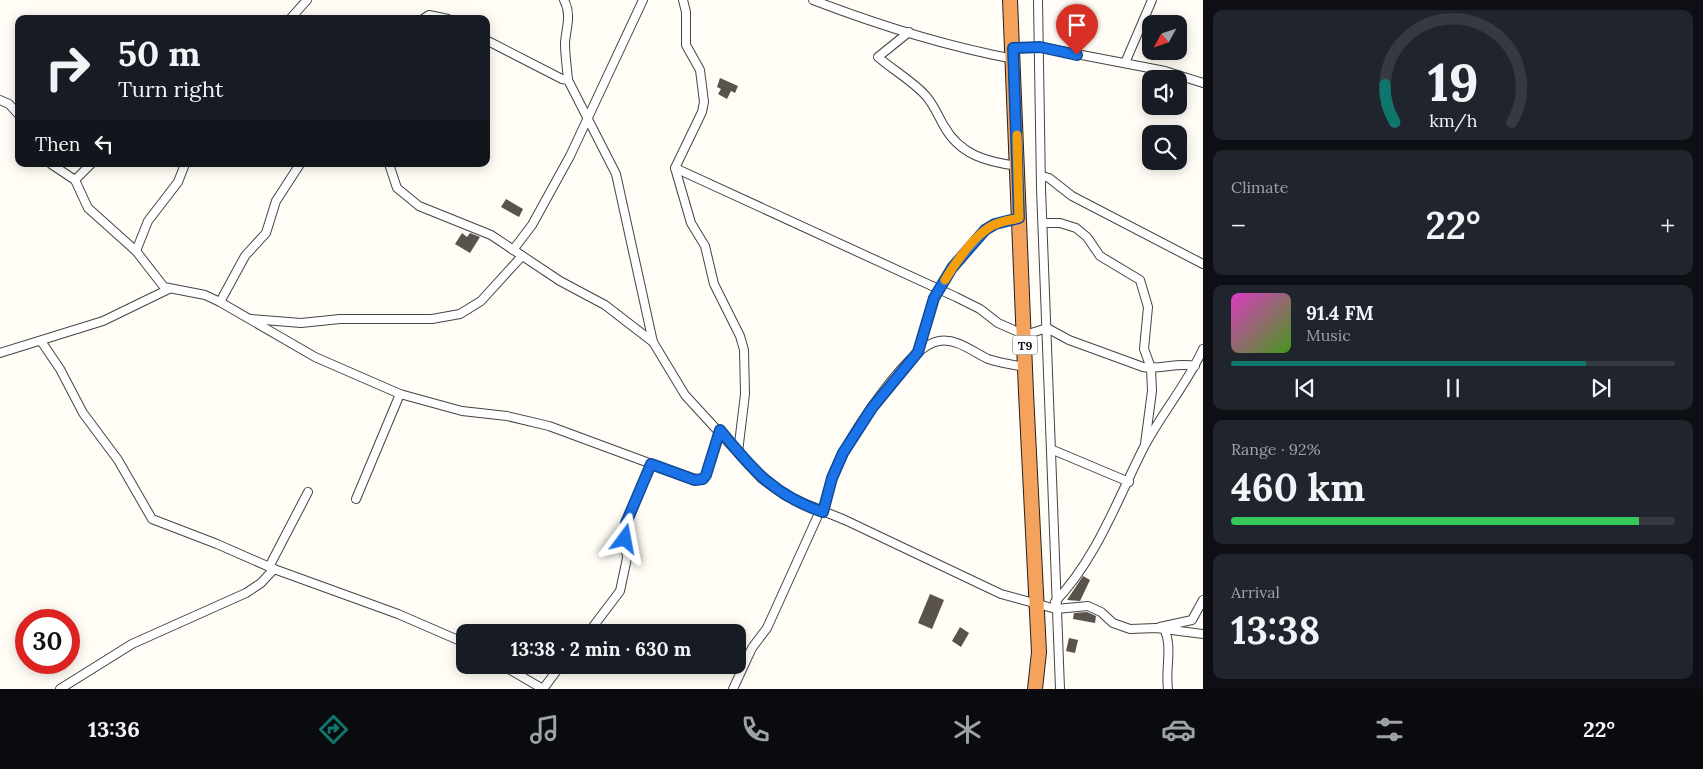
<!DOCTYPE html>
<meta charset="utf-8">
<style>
:root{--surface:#171b24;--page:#20242c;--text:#f1f3f6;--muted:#9ea1a6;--line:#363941;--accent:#0f766e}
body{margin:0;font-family:Lora,serif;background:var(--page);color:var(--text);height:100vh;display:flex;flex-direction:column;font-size:19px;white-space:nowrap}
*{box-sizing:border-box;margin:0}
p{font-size:16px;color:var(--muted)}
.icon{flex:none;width:28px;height:28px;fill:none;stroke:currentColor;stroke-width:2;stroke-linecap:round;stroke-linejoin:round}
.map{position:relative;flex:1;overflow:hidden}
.details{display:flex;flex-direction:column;gap:10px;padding:10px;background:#0d0f14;width:500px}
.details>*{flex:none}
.guide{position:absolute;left:15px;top:15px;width:475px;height:152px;border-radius:10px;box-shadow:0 2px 12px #0003;background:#171b24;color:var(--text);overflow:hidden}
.needle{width:32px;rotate:230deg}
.controls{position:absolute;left:1142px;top:15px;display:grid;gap:10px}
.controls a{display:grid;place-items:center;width:45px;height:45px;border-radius:10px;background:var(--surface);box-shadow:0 2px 12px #0003;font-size:25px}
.speed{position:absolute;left:15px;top:609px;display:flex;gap:10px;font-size:25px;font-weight:700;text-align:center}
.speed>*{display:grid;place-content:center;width:65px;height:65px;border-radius:50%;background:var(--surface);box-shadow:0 2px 12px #0003;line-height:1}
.speed .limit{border:8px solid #d22;background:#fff;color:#111}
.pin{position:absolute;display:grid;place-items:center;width:42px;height:42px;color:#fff;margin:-51px -21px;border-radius:50% 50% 50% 0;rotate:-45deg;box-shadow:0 0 5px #0007}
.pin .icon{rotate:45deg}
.me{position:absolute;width:55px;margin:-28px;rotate:13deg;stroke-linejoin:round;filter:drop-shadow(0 0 4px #0008)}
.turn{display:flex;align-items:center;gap:18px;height:105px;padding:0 20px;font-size:22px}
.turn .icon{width:65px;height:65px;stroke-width:2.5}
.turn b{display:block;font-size:35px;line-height:42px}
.then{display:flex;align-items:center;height:48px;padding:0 20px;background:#0003;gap:10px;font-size:19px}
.big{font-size:38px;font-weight:700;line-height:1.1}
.details .card{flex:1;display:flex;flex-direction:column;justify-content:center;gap:8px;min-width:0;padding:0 18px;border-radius:10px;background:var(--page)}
.details .dial{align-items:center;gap:0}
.dial svg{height:130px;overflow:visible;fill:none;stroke:var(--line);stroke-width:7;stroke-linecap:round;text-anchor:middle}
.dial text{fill:var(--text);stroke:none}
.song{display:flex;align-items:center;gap:15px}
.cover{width:60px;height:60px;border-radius:8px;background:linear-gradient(135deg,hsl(310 70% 55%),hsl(100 70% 35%))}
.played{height:5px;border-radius:2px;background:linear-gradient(90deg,var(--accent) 80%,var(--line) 80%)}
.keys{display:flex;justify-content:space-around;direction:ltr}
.heat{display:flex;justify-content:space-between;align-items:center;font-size:28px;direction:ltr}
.charge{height:8px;border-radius:4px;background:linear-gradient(90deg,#34c759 92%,var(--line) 0)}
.trip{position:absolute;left:456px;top:624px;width:290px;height:50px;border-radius:10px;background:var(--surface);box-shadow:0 2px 12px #0003;font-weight:700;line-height:50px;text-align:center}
.tab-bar{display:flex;height:80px;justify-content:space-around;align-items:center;background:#090b0e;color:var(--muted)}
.tab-bar .icon{width:35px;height:35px}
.tab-bar .on{color:var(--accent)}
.tab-bar b{font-size:22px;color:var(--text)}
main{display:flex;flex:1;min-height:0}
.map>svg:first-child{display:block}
.building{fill:#5a524d}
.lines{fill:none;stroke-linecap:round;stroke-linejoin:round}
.street-casing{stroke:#444;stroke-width:10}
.highway-casing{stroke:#222;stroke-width:16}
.street{stroke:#fff;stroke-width:8}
.highway{stroke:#f5a25d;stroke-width:14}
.route-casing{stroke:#114b97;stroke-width:12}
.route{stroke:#1a73e8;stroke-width:9}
.slow{stroke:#f59e0b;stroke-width:9}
.labels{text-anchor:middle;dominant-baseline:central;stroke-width:5;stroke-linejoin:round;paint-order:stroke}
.shield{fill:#fff;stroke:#585858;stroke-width:1}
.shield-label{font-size:12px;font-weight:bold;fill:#111}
</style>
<main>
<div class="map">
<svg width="1203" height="689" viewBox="0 0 1203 689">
<rect width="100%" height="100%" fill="#fffdf5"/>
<g class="building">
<path d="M720 78 738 86 735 93 731 91 727 99 718 94 721 89 717 87Z"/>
<path d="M506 199 523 209 519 217 501 207Z"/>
<path d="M462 233 467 237 470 233 480 237 470 253 455 244Z"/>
<path d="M1083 576 1090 580 1080 601 1067 600Z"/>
<path d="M930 594 944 600 932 629 918 623Z"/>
<path d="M1087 612 1096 616 1095 623 1073 619 1074 613Z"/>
<path d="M960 627 969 633 961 647 952 641Z"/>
<path d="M1069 638 1078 640 1075 653 1066 651Z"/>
</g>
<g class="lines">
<defs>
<g id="street">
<path d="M564 0C572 15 566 28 565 43 565 55 567 68 568 80"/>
<path d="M683 0 686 12V45L700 70 704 102 702 112 675 168 691 223 705 246 714 284 740 336 744 350 745 394 738 452"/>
<path d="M813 0C878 25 945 46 1014 59"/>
<path d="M1038 0 1041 188 1060 689"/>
<path d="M290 19 307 0"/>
<path d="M423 19 429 15 448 19"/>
<path d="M909 32 878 57C894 71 913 81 926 96 934 105 938 116 944 126 960 155 987 162 1018 166"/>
<path d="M486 40 562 79 568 80 616 174 653 342 685 395 762 479 786 496 845 520 1001 594 1056 609 1088 606 1101 612 1113 623 1130 629 1156 628 1203 634"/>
<path d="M1013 48 1040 47 1165 71 1203 83"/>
<path d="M1125 63 1152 0"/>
<path d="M0 100 9 104 19 115"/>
<path d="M51 164 75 180 88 208 136 251 164 287 205 295 220 302 315 357 400 394 462 411 507 416 549 426 695 480 703 479 706 475 720 430"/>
<path d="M389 164 397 188 419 206 491 235 560 281 605 305 653 342"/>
<path d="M675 168 956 297 980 309 998 323 1025 335 1047 328 1069 340 1143 367C1160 370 1177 362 1195 366"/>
<path d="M1042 176 1049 178 1072 196 1203 264"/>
<path d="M75 180 91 164"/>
<path d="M1043 223H1060L1076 228 1087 237 1100 256 1140 280 1148 307 1144 349 1151 368 1152 391 1145 444"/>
<path d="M513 250 532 225 570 156 643 0"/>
<path d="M136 251 148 221 178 182 185 164"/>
<path d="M220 302 245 256 266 233 276 201 300 164"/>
<path d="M251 319 301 323 340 319H432L460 314 481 301 522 256"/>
<path d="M41 341 60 369 83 413 118 460 152 519 217 544 274 569 398 614 465 643"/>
<path d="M918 352 934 298 952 268 985 230 995 224 1019 218"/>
<path d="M0 353 103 321 169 289"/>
<path d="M1053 450 1129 482"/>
<path d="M356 499 400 394"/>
<path d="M823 512C826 492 834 473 843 454 855 428 910 345 939 341 957 338 973 352 988 359 1000 363 1013 365 1026 367"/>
<path d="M269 567 308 492"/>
<path d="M1055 602C1097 558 1117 500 1144 447 1162 413 1187 384 1203 349"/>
<path d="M1160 627 1192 620 1203 600"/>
<path d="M1164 629C1173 646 1165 669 1168 689"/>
<path d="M589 632 620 591 627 558 624 530 651 464"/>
<path d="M502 665 543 689"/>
<path d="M60 689 132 644 246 593 261 583 274 569"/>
<path d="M543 689 561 665"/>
<path d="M733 689 752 648 767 628 820 511"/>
</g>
<path id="highway" d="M1010 0 1026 393 1039 652 1035 689"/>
</defs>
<use href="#street" class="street-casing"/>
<use href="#highway" class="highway-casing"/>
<use href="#street" class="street"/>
<use href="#highway" class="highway"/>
</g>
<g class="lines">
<defs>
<path id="route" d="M625 539 626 523 651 464 695 480 703 479 706 475 720 430C752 469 773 495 823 512L832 478 843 453 872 408 918 352 934 298 952 268 985 230 995 224 1019 218 1013 48 1040 47 1077 55"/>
</defs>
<use href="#route" class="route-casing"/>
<use href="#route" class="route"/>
<path class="slow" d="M945 280C955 263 977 231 996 224 1003 221 1012 220 1019 218L1017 135"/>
</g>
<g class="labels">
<rect class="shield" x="1012.5" y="335.5" width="25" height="19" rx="4"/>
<g class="shield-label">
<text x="1025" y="345">T9</text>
</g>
</g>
</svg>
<div class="controls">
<a><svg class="needle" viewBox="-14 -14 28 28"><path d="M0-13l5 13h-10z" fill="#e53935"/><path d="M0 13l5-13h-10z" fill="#9ea1a6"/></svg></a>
<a><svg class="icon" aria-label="sound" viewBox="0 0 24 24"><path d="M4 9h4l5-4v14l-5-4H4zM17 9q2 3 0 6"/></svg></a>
<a><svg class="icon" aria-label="search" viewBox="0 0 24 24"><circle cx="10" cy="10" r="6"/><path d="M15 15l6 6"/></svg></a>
</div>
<div class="speed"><div class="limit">30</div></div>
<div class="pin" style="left:1077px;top:55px;background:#d93025"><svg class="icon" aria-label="arrive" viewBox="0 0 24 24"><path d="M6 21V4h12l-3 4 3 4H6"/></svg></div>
<svg class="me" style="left:625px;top:539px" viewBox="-20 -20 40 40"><path d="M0-17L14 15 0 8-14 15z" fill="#1a73e8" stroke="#fff" stroke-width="4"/></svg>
<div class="trip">13:38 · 2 min · 630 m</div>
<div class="guide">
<div class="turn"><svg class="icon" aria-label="right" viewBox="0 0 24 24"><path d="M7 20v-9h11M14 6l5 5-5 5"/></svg><div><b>50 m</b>Turn right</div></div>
<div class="then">Then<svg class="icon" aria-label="left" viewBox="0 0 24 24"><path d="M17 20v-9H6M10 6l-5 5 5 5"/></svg></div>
</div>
</div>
<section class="details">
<div class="card dial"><svg viewBox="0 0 100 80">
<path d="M14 69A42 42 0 1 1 86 69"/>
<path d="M14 69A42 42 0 0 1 8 46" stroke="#0f766e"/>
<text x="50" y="56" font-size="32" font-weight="700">19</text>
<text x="50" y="72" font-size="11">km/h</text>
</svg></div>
<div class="card"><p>Climate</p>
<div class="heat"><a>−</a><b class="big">22°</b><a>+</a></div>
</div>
<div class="card">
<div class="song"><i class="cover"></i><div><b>91.4 FM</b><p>Music</p></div></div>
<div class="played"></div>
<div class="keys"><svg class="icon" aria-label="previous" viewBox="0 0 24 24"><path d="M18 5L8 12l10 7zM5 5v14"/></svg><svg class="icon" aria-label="pause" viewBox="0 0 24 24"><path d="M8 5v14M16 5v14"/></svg><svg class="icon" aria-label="next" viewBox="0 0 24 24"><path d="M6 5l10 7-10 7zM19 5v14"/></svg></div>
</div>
<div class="card"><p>Range · 92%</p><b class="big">460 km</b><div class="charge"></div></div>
<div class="card"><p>Arrival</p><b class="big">13:38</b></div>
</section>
</main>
<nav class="tab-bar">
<b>13:36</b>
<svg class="icon on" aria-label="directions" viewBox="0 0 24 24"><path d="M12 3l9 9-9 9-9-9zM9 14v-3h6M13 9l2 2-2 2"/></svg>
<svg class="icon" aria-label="music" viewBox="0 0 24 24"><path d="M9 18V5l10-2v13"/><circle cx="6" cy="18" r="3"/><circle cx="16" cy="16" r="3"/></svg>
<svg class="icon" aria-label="phone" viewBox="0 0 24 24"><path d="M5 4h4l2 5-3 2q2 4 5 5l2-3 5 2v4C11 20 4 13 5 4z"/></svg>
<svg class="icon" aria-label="climate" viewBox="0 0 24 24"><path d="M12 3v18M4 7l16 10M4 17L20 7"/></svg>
<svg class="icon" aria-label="car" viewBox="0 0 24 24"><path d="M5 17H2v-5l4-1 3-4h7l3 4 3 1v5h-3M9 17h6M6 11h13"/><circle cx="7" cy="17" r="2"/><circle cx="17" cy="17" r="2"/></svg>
<svg class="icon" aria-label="filters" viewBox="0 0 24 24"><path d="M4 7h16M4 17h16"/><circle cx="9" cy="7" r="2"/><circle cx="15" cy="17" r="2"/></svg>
<b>22°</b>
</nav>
